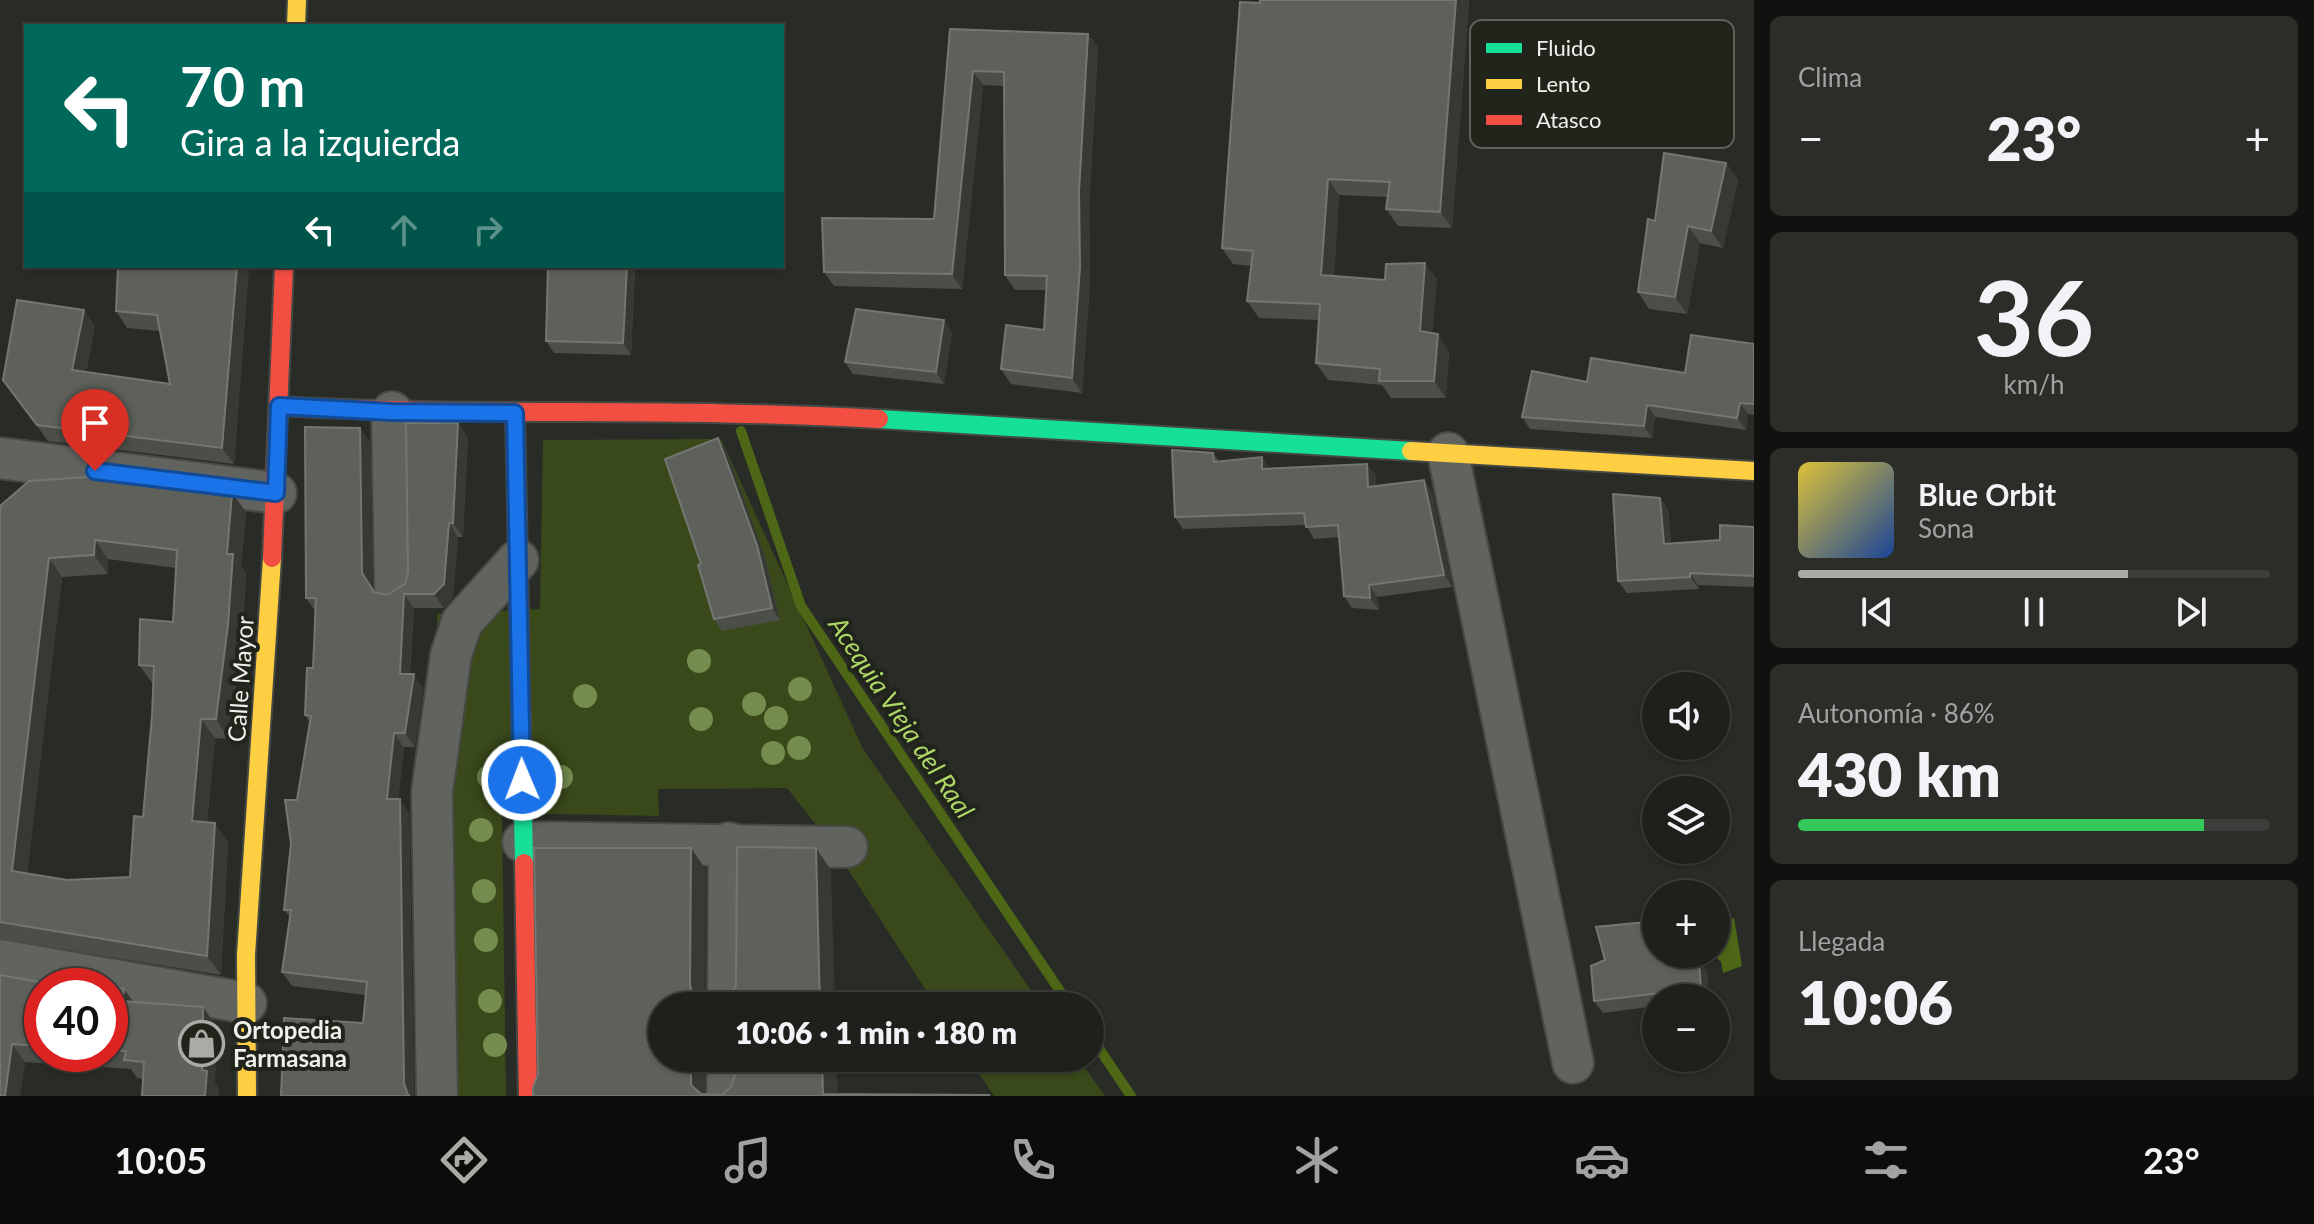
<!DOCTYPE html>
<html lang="es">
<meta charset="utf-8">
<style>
:root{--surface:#1f201c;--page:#2c2d29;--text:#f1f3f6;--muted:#a1a3a3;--line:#3c3e3b;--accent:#a9aca5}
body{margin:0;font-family:Lato,sans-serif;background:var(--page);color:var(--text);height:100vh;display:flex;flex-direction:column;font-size:30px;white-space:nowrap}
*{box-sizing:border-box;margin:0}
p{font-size:26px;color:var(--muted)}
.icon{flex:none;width:44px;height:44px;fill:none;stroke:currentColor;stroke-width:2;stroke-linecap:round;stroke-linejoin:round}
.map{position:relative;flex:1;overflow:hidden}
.sheet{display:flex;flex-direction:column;gap:16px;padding:16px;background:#11120f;width:560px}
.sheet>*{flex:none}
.guide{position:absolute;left:24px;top:24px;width:760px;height:244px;border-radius:0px;box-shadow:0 2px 6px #0004,0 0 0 2px var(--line);background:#00695c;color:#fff;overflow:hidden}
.buttons{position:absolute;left:1642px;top:672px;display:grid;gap:16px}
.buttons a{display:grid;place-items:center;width:88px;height:88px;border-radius:50%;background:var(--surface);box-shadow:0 2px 6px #0004,0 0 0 2px var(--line);font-size:40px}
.speed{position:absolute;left:24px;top:968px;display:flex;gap:16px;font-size:40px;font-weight:700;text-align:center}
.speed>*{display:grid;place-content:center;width:104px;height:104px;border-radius:50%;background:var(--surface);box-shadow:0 2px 6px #0004,0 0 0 2px var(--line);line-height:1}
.speed .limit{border:12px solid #d22;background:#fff;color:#111}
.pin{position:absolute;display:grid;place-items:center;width:68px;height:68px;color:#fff;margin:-82px -34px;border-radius:50% 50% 50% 0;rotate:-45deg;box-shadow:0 0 8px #0007}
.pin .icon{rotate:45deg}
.me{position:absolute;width:88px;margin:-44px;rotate:359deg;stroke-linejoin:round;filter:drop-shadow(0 0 6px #0008)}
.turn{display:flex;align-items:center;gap:28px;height:168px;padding:0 24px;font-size:36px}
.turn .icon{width:104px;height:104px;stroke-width:2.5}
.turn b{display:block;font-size:56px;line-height:68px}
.lanes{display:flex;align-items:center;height:76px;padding:0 24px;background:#0003;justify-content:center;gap:40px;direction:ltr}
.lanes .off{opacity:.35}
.big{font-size:60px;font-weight:800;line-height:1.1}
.sheet .card{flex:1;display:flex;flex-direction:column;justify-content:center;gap:12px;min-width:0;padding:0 28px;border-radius:12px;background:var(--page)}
.sheet .dial{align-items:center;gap:0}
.dial b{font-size:104px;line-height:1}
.song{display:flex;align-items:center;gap:24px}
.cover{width:96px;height:96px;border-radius:12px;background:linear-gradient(135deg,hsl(50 70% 55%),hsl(220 70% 35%))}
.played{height:8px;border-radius:4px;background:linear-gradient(90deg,var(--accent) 70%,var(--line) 70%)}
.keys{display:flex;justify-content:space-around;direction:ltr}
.heat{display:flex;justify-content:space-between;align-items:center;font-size:44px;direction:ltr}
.charge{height:12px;border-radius:6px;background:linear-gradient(90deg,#34c759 86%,var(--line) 0)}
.trip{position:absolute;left:648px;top:992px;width:456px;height:80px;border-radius:40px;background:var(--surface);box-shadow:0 2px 6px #0004,0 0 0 2px var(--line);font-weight:800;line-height:80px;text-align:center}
.menu{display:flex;height:128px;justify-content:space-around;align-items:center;background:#0c0d0b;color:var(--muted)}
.menu .icon{width:56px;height:56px}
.menu .selected{color:var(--accent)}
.menu b{font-size:36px;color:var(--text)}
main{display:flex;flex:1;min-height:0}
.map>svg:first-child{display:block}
.green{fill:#39491a}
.water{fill:#4d6716}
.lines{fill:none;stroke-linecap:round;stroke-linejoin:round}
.stream{stroke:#4d6716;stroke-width:10}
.street-casing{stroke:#464843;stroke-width:44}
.fast-casing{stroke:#464843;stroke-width:22}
.slow-casing{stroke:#464843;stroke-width:22}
.jam-casing{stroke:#464843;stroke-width:22}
.street{stroke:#61635f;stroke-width:40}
.fast{stroke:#16e098;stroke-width:18}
.slow{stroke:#ffcf43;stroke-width:18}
.jam{stroke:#f24e42;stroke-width:18}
.tree{fill:#748c4d}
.wall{fill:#4c4e49;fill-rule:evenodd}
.shaded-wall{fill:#373934}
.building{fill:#5e605a;stroke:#747671;stroke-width:2;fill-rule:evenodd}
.route-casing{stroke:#114b97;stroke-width:20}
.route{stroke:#1a73e8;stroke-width:14}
.labels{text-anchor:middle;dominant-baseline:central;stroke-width:8;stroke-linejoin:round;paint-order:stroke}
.street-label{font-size:24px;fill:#eef1ea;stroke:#20241a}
.poi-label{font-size:24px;font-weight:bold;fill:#eef1ea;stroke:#20241a;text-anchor:start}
.water-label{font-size:26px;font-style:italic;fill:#aed768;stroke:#20241a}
.key{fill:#20241a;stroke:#5e6258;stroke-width:2}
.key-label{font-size:22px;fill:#eef1ea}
</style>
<main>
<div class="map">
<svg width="1754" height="1096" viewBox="0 0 1754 1096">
<rect width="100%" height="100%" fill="#292b26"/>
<g class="green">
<path d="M721 439 863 749 1042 1006H936L833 846 787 788 658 789 659 816 502 813 506 1096H445L437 614 540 609 543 440Z"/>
<path d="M969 1058H1078L1105 1096H994Z"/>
</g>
<path class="water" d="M1734 918 1742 966 1723 973 1721 962 1713 954 1716 924Z"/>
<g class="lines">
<g class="stream">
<path d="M741 431 801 606 1070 1006"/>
<path d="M1090 1035 1131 1096"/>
</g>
<defs>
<g id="street">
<path d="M392 412 395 586"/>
<path d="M1448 453 1573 1063"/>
<path d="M0 458 276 493"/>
<path d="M523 842 847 847"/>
<path d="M0 960 246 1003"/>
<path d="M728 1006 729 843"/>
<path d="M437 1096 432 792 451 655 462 622 518 560"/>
<path d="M727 1096 728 1058"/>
</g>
<g id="fast">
<path d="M515 413 524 863"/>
<path d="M879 419 1411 451"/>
</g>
<g id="slow">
<path d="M296 26 297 0"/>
<path d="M1411 451 1754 471"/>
<path d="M247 1096 246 955 272 558"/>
</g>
<g id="jam">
<path d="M279 406C479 417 679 407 879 419"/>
<path d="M272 558 284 266"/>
<path d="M524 863 528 1096"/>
</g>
</defs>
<use href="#street" class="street-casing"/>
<use href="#fast" class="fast-casing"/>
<use href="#slow" class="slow-casing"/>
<use href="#jam" class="jam-casing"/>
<use href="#street" class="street"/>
<use href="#fast" class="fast"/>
<use href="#slow" class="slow"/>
<use href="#jam" class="jam"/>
</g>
<g class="tree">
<circle cx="699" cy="661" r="12"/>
<circle cx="800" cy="689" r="12"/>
<circle cx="585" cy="696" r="12"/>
<circle cx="754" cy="704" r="12"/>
<circle cx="776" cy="718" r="12"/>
<circle cx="701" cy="719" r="12"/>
<circle cx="799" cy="748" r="12"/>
<circle cx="773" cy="753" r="12"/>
<circle cx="489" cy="777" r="12"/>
<circle cx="561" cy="777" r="12"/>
<circle cx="481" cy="830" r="12"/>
<circle cx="484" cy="891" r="12"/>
<circle cx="486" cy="940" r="12"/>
<circle cx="490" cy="1001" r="12"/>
<circle cx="495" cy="1045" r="12"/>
</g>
<g class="wall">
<path d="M1260 0H1469L1452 228 1398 226 1386 209 1388 197 1339 195 1334 276 1385 280 1437 279 1432 333 1449 351 1446 398H1391L1382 385 1328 380 1316 363 1319 320 1259 318 1247 301 1252 266 1233 264 1222 248Z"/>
<path d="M950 29 1088 34 1098 48 1089 207 1090 282 1082 393 1011 384 1001 369 1044 330 1046 290H1015L1005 275 1004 86 983 85 962 289 834 286 824 272 934 219Z"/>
<path d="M1726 163 1738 180 1723 248 1700 243 1687 314 1649 309 1638 292 1655 221Z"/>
<path d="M118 266H249L234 464 48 441 3 380 95 326 86 372 170 384 160 331 127 328 116 311Z"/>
<path d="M635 271 631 355 554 353 546 341Z"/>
<path d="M944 320 952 332 944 384 853 374 845 362Z"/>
<path d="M1754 344V415L1748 414 1746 430 1655 417 1652 438 1530 429 1522 417 1587 382 1685 373Z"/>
<path d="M468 437 463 537H458L453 597 444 608H414L410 674 423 688 415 747H404L398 799 409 813 414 1096H281L363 1023 366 995 292 986 282 972 290 917 284 910 297 800 310 723 305 715 313 668 316 612 306 598 370 442 372 587 375 592 387 595 405 584Z"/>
<path d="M718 438 726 450 765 557 780 620 722 631 714 619 701 564Z"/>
<path d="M1213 453 1219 461 1270 469 1367 464 1376 476V486L1432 492 1452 587 1377 597 1379 610 1352 608 1344 596 1339 537 1314 539 1306 525 1183 529 1175 517Z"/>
<path d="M232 493 246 512 241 566 246 573 242 644 229 739 215 738 207 822 228 842 221 975 0 939V506ZM108 559 176 568 173 622 139 665 153 684 152 716 143 817 130 877 67 880 27 874 62 577 108 574Z"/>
<path d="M1660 498 1668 509 1671 543 1720 540 1754 527V587L1698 585 1699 589 1627 593 1618 581Z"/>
<path d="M1693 960H1699L1707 971 1709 998H1656V1006L1603 1013 1594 1001Z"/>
<path d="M0 975 42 986V1054H110V986L133 1002 203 1007 216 1026 215 1083 219 1089V1096H142L143 1079 137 1078 131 1069 25 1062 20 1096Z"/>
</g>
<g class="shaded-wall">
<path d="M1456 0H1469L1452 228 1440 212Z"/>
<path d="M1088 34 1098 48 1089 207 1090 282 1082 393 1072 378 1079 192Z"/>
<path d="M973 71 983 85 962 289 952 274Z"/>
<path d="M1726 163 1738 180 1723 248 1711 231Z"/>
<path d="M1328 179 1339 195 1333 292 1321 275Z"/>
<path d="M1688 226 1700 243 1687 314 1675 297Z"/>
<path d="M1425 263 1437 279 1431 347 1420 331Z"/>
<path d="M237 266H249L234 464 222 448Z"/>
<path d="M627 266H632L635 271 631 355 623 343Z"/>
<path d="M84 310 95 326 84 386 72 370Z"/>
<path d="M944 320 952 332 944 384 936 372Z"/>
<path d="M1438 334 1449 351 1446 398 1434 381Z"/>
<path d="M1740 403 1748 414 1746 430 1737 418Z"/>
<path d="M1647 405 1655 417 1652 438 1644 426Z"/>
<path d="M458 423 468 437 463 537 453 523Z"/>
<path d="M360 428 370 442 372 587 383 606 362 573Z"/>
<path d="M718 438 726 450 765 557 780 620 772 608Z"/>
<path d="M1262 457 1270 468 1262 469Z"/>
<path d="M1367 464 1376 476V498L1368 487Z"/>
<path d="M1424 480 1432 492 1452 587 1444 575Z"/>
<path d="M232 493 246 512 241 566 246 573 242 644 229 739 216 719Z"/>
<path d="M1660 498 1668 509 1672 555 1664 544Z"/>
<path d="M449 523 458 537 453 597 444 608 434 594Z"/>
<path d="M95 540 108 559V574L94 555Z"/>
<path d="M49 558 62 577 25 891 12 871Z"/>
<path d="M1690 573 1698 585 1699 589 1690 577Z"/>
<path d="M1369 585 1377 597 1379 610 1370 598Z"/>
<path d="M404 594 414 608 409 688 400 674Z"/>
<path d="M414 674 423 688 415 747 405 733Z"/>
<path d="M201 719 215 738 205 840 192 821Z"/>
<path d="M394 733 404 747 396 813 387 799Z"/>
<path d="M400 799 409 813 414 1096H409L404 1083Z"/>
<path d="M215 823 228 842 221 975 207 956Z"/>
<path d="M691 848 706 870 705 1006 693 996 690 985Z"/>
<path d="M816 848 831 870 835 1006H820Z"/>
<path d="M1685 954H1692L1694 972 1685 961Z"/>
<path d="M1699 960 1707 971 1709 998 1701 988Z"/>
<path d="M124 989 137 1007 122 1001Z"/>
<path d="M203 1007 216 1026 215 1083 219 1089V1096H205L202 1070Z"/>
<path d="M12 1044 25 1062 20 1096H5Z"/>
<path d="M691 1058H705L706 1096H699L691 1085Z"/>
<path d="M822 1058H836L838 1096 823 1094Z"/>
</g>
<g class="building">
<path d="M1260 0H1456L1440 212 1386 209 1390 182 1328 179 1321 275 1385 280 1386 264 1425 263 1420 331 1438 334 1434 381H1379L1380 369 1316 363 1320 304 1247 301 1253 251 1222 248 1240 2 1260 3Z"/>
<path d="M950 29 1088 34 1079 192 1080 267 1072 378 1001 369 1006 325 1044 330 1047 276 1005 275 1004 72 973 71 952 274 824 272 822 218 934 219Z"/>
<path d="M1664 153 1726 163 1711 231 1688 226 1675 297 1638 292 1648 219 1655 221Z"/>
<path d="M118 266H237L222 448 37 425 3 380 17 300 84 310 72 370 170 384 157 315 116 311Z"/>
<path d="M548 266H627L623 343 546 341Z"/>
<path d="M856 309 944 320 936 372 845 362Z"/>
<path d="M1691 335 1754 344V404L1740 403 1737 418 1647 405 1644 426 1522 417 1532 371 1587 382 1591 358 1685 373Z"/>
<path d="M406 423H458L453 523H449L444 584 434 594H404L400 674H414L405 733H394L387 799H400L404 1083 408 1095 410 1096H281L284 1018 363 1023 367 982 282 972 291 910H284L291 843 285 800H297L311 716 305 715 307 668H313L316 598H306L305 427 360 428 362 573 374 592 387 595 405 584 408 572Z"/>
<path d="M718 438 757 545 772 608 714 619 698 565 701 564 665 459Z"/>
<path d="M1172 450 1213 453 1214 462 1262 457V469L1367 464 1368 487 1424 480 1444 575 1369 585 1370 598 1344 596 1338 525 1306 527 1304 513 1175 517Z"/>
<path d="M102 476 232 493 227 554H233L228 625 216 719H201L192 821 215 823 207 956 0 922V506L29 481ZM95 540 177 550 173 622 140 619 139 665 154 666 152 716 143 817 134 816 130 877 67 880 12 871 49 558 94 555Z"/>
<path d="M1613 494 1660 498 1664 544 1720 540V525L1754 527V576L1690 573V577L1618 581Z"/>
<path d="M737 847 816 848 820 1006H717L725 1004 736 985Z"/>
<path d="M534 848H691L690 985 693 996 710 1006H662V1058H691V1085L701 1094 722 1095 731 1087 735 1075 734 1058H822L823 1094 989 1095V1096H533V1088L538 1074Z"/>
<path d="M1656 921V954H1685V961L1699 960 1701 988 1594 1001 1591 966 1605 960 1596 927Z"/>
<path d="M0 975 62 986H42V1046L12 1044 5 1096H0Z"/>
<path d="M58 977 107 986H69Z"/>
<path d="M110 986 124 989 122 1001 203 1007 202 1070 207 1071 205 1096H142L144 1062 124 1060 126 1051 110 1050Z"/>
</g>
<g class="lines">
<defs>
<path id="route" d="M95 471 276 493 279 406 392 412 515 413 522 780"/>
</defs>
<use href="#route" class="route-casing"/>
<use href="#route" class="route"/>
</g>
<defs>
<symbol id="shop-ring" viewBox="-11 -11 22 22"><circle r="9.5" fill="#20241a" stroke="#a9aca5" stroke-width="1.5"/><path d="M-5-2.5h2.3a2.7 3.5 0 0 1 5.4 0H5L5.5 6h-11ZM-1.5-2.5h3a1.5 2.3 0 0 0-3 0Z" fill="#a9aca5"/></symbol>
</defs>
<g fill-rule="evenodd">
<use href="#shop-ring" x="176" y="1018" width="51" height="51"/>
</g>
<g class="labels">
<g class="street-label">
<text transform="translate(240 679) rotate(-86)">Calle Mayor</text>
</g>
<g class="poi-label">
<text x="233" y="1029">Ortopedia<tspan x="233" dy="28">Farmasana</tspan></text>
</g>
<g class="water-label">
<text transform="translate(902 717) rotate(56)">Acequia Vieja del Raal</text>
</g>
</g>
<rect x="1470" y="20" width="264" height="128" rx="12" class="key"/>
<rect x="1486" y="43" width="36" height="10" fill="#16e098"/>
<rect x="1486" y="79" width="36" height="10" fill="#ffcf43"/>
<rect x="1486" y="115" width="36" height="10" fill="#f24e42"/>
<g class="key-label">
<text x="1536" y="56">Fluido</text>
<text x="1536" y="92">Lento</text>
<text x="1536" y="128">Atasco</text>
</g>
</svg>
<div class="buttons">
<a><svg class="icon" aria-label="sound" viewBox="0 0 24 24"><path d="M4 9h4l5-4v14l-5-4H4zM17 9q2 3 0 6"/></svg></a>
<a><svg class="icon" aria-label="layers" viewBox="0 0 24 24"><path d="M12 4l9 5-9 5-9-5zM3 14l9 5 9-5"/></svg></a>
<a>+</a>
<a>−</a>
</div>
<div class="speed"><div class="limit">40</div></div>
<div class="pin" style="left:95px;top:471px;background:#d93025"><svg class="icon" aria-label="arrive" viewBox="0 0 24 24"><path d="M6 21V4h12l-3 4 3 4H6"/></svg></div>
<svg class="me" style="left:522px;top:780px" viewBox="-20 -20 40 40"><circle r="17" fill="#1a73e8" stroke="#fff" stroke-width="3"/><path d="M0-11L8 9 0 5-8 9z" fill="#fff"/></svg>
<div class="trip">10:06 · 1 min · 180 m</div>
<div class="guide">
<div class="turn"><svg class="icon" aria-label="left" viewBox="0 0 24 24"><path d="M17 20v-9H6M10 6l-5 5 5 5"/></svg><div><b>70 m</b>Gira a la izquierda</div></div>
<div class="lanes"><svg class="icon" aria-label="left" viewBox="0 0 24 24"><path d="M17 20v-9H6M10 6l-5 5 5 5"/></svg><svg class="icon off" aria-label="ahead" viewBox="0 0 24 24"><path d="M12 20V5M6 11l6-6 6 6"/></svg><svg class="icon off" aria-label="right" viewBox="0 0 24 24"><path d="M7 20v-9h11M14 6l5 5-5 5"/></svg></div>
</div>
</div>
<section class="sheet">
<div class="card"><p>Clima</p>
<div class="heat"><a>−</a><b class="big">23°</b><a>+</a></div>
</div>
<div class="card dial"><b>36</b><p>km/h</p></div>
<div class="card">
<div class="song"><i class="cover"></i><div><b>Blue Orbit</b><p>Sona</p></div></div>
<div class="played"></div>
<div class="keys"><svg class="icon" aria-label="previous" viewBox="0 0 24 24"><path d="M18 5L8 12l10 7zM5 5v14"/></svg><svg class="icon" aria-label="pause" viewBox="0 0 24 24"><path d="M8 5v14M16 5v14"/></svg><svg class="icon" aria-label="next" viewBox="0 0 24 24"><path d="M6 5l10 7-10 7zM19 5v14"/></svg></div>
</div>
<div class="card"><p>Autonomía · 86%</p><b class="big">430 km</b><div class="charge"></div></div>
<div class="card"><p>Llegada</p><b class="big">10:06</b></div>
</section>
</main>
<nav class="menu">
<b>10:05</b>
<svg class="icon selected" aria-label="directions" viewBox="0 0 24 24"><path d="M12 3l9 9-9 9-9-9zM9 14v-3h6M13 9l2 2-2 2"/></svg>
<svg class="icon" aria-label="music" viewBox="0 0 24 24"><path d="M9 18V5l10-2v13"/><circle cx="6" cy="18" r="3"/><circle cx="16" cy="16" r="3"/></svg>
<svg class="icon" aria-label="phone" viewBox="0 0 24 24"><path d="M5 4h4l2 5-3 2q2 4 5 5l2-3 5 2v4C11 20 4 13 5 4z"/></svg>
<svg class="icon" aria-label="climate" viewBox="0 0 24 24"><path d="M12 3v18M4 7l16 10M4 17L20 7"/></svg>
<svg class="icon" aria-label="car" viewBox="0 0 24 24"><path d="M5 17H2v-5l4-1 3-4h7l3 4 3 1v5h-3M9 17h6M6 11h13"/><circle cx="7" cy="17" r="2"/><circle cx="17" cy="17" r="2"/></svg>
<svg class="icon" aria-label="filters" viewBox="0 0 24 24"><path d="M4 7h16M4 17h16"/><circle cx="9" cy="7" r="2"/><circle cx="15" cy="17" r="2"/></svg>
<b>23°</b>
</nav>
